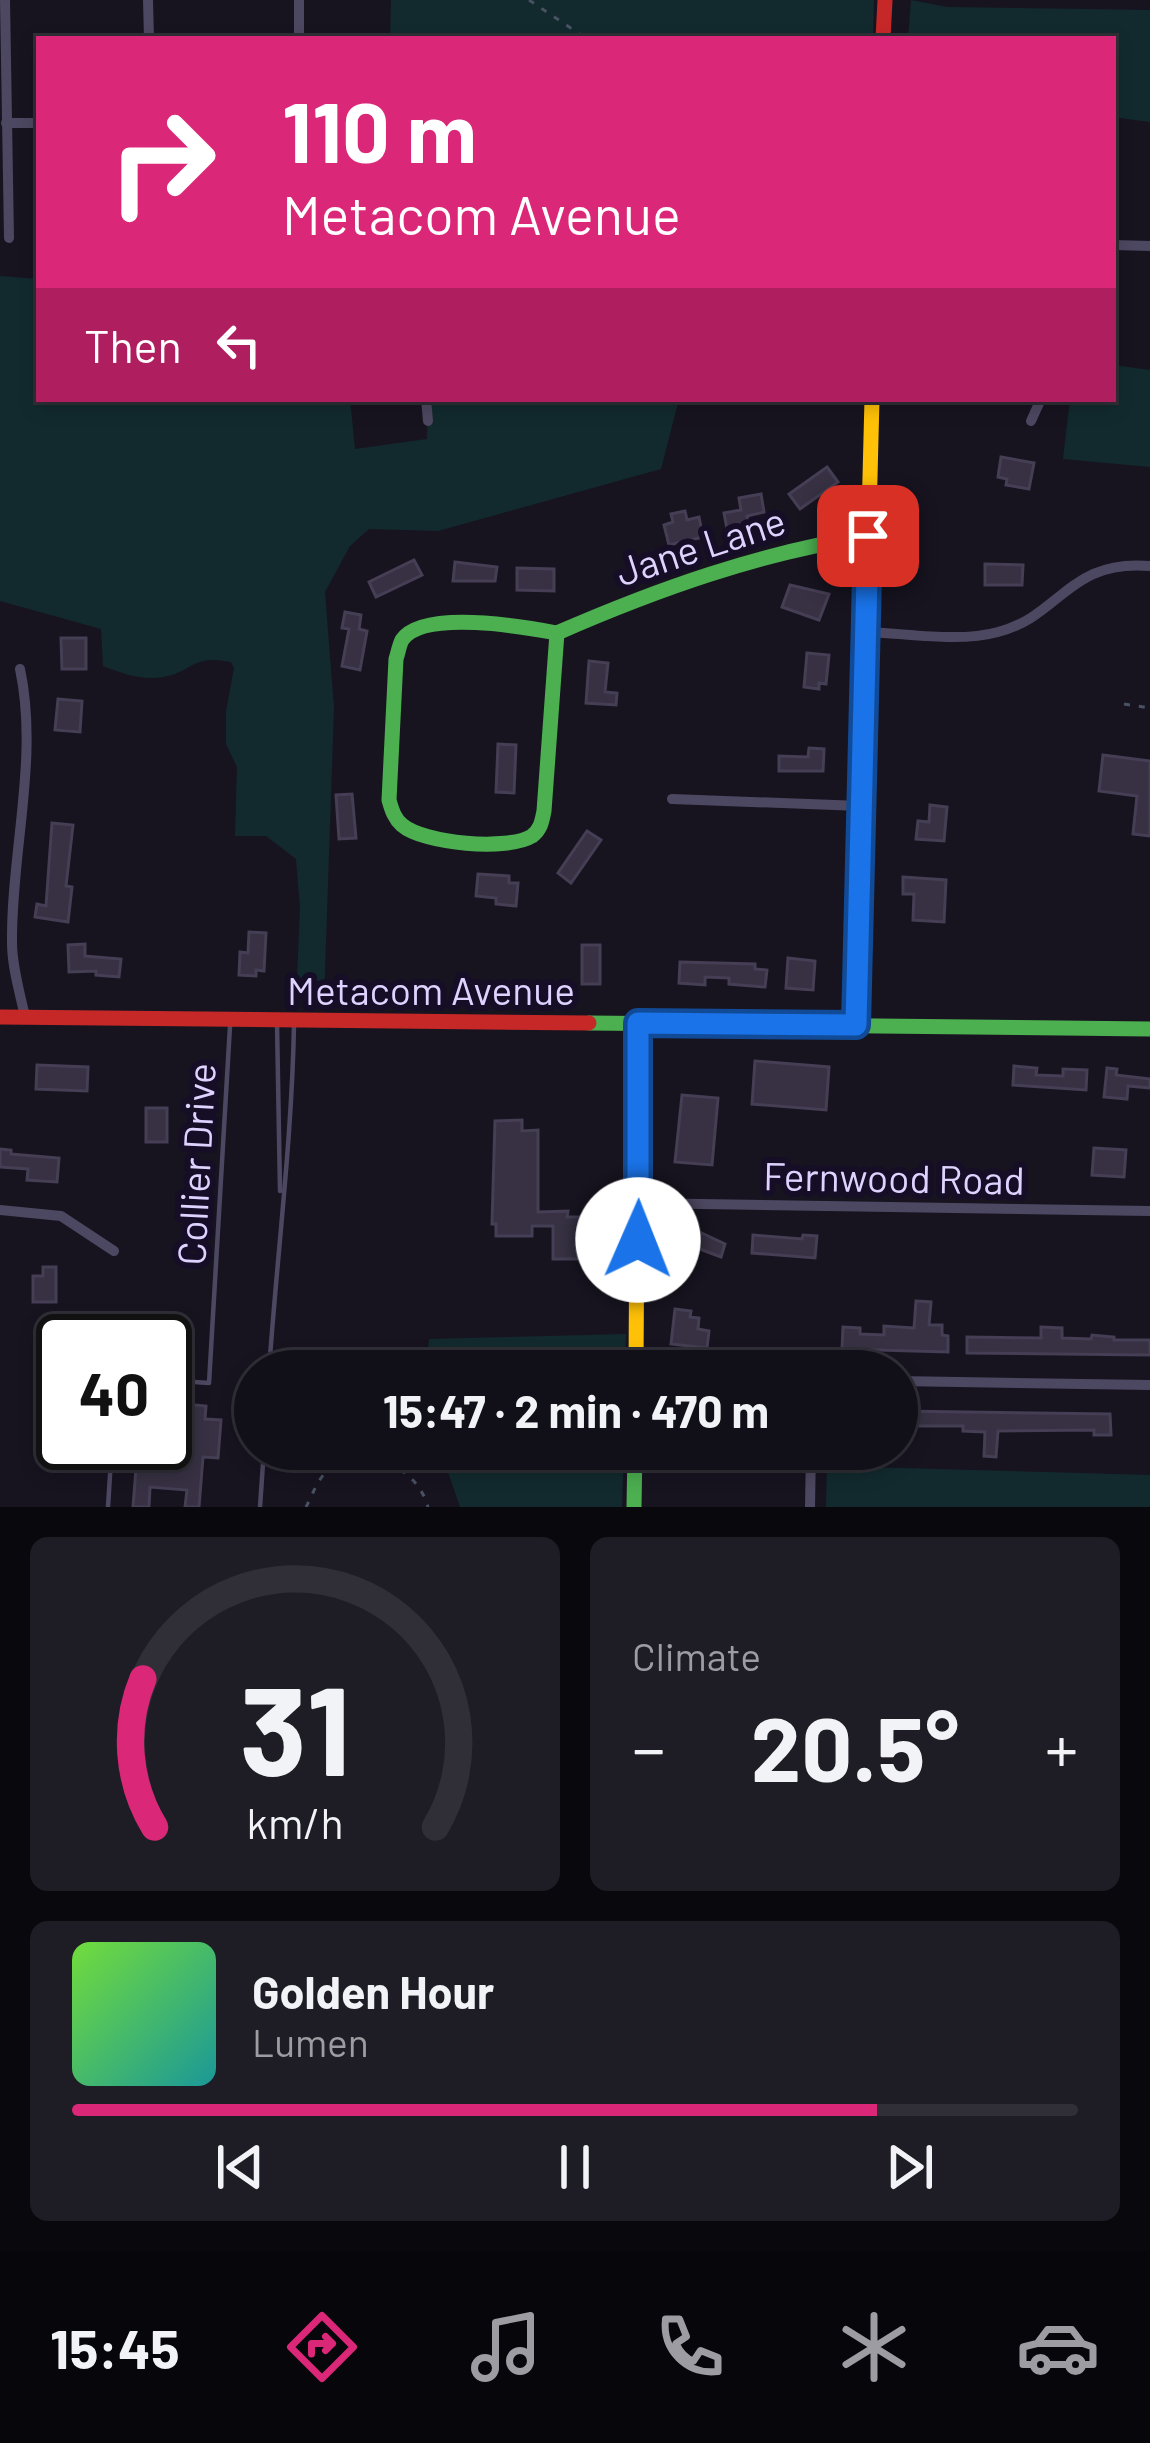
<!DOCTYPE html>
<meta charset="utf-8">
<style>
:root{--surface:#110f18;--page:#1e1d25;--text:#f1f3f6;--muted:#9c9ca2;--line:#302f37;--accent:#db2777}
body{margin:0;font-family:Barlow,sans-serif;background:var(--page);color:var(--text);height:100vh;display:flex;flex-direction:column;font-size:45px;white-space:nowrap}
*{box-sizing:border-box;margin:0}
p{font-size:39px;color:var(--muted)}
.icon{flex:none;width:66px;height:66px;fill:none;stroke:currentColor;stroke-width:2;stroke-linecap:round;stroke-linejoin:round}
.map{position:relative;height:1507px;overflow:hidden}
.side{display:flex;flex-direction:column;gap:30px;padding:30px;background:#09080d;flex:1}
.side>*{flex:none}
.hud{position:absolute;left:36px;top:36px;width:1080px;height:366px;border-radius:0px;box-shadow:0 6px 18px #0003,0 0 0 3px var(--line);background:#db2777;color:#fff;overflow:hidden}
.speed{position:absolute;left:36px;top:1314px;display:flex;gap:24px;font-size:60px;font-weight:700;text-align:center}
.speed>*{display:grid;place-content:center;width:156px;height:156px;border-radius:50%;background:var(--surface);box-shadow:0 6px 18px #0003,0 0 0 3px var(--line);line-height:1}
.speed .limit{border:6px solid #111;border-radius:18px;background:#fff;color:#111}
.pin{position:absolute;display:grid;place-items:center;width:102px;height:102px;color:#fff;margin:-51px;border-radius:24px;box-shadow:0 6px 18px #0006}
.me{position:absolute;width:132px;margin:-66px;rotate:1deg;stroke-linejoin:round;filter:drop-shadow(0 0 9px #0008)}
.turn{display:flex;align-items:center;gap:42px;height:252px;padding:0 48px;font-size:54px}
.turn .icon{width:156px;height:156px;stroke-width:2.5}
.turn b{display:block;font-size:84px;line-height:102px}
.then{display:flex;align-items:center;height:114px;padding:0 48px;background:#0003;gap:24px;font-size:45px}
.big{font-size:90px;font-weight:700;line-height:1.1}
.side .tile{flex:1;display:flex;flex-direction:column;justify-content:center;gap:18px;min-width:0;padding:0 42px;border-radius:18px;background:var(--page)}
.side .dial{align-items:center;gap:0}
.dial svg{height:312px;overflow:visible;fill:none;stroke:var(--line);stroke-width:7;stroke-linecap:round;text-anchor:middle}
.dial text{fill:var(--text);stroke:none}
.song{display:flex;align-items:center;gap:36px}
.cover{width:144px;height:144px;border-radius:18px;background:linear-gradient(135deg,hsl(100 70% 55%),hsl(180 70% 35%))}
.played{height:12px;border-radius:6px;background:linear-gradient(90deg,var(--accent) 80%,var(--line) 80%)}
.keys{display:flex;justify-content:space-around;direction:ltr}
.heat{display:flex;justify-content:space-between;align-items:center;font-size:66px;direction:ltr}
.side .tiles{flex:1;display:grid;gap:30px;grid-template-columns:1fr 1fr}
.tile:last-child{grid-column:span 2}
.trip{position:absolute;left:234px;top:1350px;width:684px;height:120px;border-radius:60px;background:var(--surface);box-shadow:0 6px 18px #0003,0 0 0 3px var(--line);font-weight:700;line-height:120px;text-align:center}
.menu{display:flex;height:192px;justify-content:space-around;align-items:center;background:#07060a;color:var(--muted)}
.menu .icon{width:84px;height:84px}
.menu .active{color:var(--accent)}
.menu b{font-size:54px;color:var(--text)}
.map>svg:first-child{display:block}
.green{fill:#122a2e}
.building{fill:#373143;stroke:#453e54;stroke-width:3}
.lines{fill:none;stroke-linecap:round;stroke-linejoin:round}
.path{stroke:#485262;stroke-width:3;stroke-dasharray:6 9;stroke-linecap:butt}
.lane{stroke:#4d4861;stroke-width:4.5}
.street{stroke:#4d4861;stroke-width:10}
.fast{stroke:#4caf50;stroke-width:15}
.slow{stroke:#ffc107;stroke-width:15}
.jam{stroke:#c62828;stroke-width:15}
.route-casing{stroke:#114b97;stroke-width:30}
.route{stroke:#1a73e8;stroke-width:21}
.labels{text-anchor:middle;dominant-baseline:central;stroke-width:12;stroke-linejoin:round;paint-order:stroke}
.street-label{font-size:39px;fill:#ded3ff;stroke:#150e26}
</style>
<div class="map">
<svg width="1150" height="1507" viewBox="0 0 1150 1507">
<rect width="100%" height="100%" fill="#171420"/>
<g class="green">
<path d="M391 0H874L873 39H390Z"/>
<path d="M911 0 947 7 1150 10V122L1113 117V39H908Z"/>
<path d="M0 276 39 279V399H350L355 449 427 439 428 399H679L661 469 438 531 369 529 350 546 325 592 334 708 324 1000 301 990 297 979 300 908 296 859 266 836H235L237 767 226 744V711L234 668 231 662C191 654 195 671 163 677 143 681 121 673 103 666L101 629 0 601Z"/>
<path d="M1113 365 1150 370V467L1063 459 1070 399H1113Z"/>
<path d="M626 1334 625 1371H427L429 1339Z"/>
<path d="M440 1449H624L622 1507H460Z"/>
<path d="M827 1466 1150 1475V1507H826Z"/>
</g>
<g class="building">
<path d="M1001 457 1034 463 1029 489 1006 485 1007 479 998 477Z"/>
<path d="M827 467 838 482 800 509 789 494Z"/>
<path d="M761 494 764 512 747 516 749 525 727 529 724 513 741 510 739 498Z"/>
<path d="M685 511 687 520 699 517 703 537 669 545 664 525 673 522 671 514Z"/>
<path d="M414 560 422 575 376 597 369 582Z"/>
<path d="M455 562 497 567 495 581H453Z"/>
<path d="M985 564 1023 565 1022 585H985Z"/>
<path d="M517 568 554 569V591L517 590Z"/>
<path d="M790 585 829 594 819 620 782 607Z"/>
<path d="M345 612 361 615 359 629 367 631 360 670 342 666 349 629 342 628Z"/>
<path d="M61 638H86V669H62Z"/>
<path d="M807 653 829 655 826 684 819 683V689L804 687Z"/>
<path d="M589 661 608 663 605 692 617 693 616 705 586 703Z"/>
<path d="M58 699 82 701 80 732 55 730Z"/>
<path d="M498 744 516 745 514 793 496 792Z"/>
<path d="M809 748 824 749 823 771H779V756L808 757Z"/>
<path d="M1103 755 1150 761V836L1133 834 1137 796 1099 791Z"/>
<path d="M352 794 356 838 339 839 336 795Z"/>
<path d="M930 805 947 807 944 841 916 839 918 821 929 822Z"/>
<path d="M52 823 73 825 66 886 72 887 68 922 35 917 37 904 46 906Z"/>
<path d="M587 831 601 840 571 883 558 873Z"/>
<path d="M478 874 509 876V883H518L516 906 496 904V898L476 896Z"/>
<path d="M903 877 946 880 944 922 913 920 914 894H903Z"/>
<path d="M249 932 266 933 264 971 256 970V976L239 975 240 952 248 953Z"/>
<path d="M85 944V956L121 959 119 977 96 975V971L69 972 68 945Z"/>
<rect x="582" y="945" width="18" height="39"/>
<path d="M788 958 815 961 813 990 786 988Z"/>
<path d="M680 962 755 964V969L767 970 765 987 729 984V978L705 977V985L679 983Z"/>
<path d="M755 1061 829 1067 826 1110 752 1104Z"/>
<path d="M37 1065 88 1067 87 1091 36 1089Z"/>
<path d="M1014 1066 1037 1068 1036 1075 1063 1076V1069L1087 1070 1086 1090 1013 1085Z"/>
<path d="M1107 1068 1117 1069 1116 1075 1150 1079V1088L1128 1086 1127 1099 1104 1097Z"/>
<path d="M682 1095 718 1098 712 1165 675 1162Z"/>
<rect x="146" y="1108" width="21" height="34"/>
<path d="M522 1120V1131L538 1130V1212L568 1211 567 1217H602V1259H553V1226H532V1236H496V1224H492L495 1121Z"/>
<path d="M1094 1148 1126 1150 1124 1177 1092 1175Z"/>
<path d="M0 1149 11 1150V1154L59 1158 57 1182 27 1180 28 1169 0 1167Z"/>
<path d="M673 1227 691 1228 725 1244 721 1257 689 1245V1251L671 1250Z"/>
<path d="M753 1235 802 1239 803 1235 817 1236 815 1258 752 1253Z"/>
<path d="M43 1267H56V1302H33V1276H43Z"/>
<path d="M916 1301 931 1302 929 1325H942V1335L948 1336V1352L842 1349 843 1327 860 1328V1334L884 1335V1326L914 1328Z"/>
<path d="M675 1309 691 1311 690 1317 699 1318 698 1329 709 1331 707 1348 671 1344Z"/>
<path d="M1041 1327 1062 1328V1338L1091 1339 1092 1335 1114 1337V1340H1150V1355L967 1353V1337L1041 1338Z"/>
<path d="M165 1402 206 1406 205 1419 221 1420 218 1458 203 1457 199 1507H185L187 1490 150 1487 149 1507H133L138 1443H165Z"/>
<path d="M897 1411 1110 1414 1111 1435H1094V1430L998 1431 996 1457 984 1456 985 1432 963 1431V1426H897Z"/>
</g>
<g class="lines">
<g class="path">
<path d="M529 0 587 39"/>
<path d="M1124 704 1150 708"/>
<path d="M306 1507C313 1494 319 1474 333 1467 372 1446 417 1468 428 1507"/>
</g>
<g class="lane">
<path d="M277 1023 280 1191"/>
<path d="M269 1371C277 1255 292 1140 294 1024"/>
<path d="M165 1380 209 1383 230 1026"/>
<path d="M108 1507 112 1443"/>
<path d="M260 1507 264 1449"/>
</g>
<g class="street">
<path d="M5 0 9 238"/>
<path d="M148 0 149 39"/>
<path d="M299 0V39"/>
<path d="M6 123H39"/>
<path d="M1113 245 1150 246"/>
<path d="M426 399 428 421"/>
<path d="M1031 421 1041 399"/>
<path d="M865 632C906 633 958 643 998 632 1061 616 1068 559 1150 566"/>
<path d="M20 669C39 758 11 852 12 943 12 967 20 993 25 1017"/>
<path d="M672 799 861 806"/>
<path d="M638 1203 1150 1211"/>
<path d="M0 1210 61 1216 114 1251"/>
<path d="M897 1381 1150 1385"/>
<path d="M810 1507 811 1449"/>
</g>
<g class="fast">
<path d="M557 633C525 627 423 609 402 640 399 646 398 653 396 659L389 800C392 810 394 818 402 825 424 844 508 851 532 836 541 829 542 821 544 811L557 633C658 589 759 553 868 536"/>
<path d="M589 1023 1150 1029"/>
<path d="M634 1507 635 1449"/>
</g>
<g class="slow">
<path d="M856 1025 872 399"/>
<path d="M636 1371 638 1023"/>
</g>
<g class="jam">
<path d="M883 39 885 0"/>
<path d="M0 1017 589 1023"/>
</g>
</g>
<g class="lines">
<defs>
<path id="route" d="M638 1240V1023L856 1025 868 536"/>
</defs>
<use href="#route" class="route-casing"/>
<use href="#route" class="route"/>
</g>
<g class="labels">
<g class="street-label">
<text transform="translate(700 545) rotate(-18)">Jane Lane</text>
<text x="431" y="989">Metacom Avenue</text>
<text transform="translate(195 1164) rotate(-87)">Collier Drive</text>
<text transform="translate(894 1177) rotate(1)">Fernwood Road</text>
</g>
</g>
</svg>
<div class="speed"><div class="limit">40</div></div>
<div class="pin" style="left:868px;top:536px;background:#d93025"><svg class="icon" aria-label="arrive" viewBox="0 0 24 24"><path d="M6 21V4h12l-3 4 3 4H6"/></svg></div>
<svg class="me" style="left:638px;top:1240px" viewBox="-20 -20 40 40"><circle r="19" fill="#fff"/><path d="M0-13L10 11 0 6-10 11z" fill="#1a73e8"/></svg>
<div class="trip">15:47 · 2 min · 470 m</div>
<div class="hud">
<div class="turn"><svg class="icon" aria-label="right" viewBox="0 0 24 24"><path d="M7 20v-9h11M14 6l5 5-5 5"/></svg><div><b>110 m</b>Metacom Avenue</div></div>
<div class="then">Then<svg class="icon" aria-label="left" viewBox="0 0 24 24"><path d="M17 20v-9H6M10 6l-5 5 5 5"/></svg></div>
</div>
</div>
<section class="side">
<div class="tiles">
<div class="tile dial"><svg viewBox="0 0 100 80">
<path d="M14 69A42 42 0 1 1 86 69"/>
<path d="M14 69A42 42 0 0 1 11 31" stroke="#db2777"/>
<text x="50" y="56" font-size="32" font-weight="700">31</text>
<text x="50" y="72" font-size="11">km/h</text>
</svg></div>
<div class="tile"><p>Climate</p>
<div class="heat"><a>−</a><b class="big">20.5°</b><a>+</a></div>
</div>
<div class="tile">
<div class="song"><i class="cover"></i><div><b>Golden Hour</b><p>Lumen</p></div></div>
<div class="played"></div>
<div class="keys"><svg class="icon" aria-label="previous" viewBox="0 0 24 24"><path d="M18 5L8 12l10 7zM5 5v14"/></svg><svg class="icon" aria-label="pause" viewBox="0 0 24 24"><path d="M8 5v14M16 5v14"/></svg><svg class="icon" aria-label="next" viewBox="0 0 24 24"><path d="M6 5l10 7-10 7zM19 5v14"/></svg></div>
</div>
</div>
</section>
<nav class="menu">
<b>15:45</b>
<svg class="icon active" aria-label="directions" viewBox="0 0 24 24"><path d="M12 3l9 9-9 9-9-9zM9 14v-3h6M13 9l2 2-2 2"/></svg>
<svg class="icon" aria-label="music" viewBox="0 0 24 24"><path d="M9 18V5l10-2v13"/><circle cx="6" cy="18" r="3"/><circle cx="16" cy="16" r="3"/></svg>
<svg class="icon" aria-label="phone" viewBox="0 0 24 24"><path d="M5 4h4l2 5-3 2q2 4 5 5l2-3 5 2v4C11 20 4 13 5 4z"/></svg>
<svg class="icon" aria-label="climate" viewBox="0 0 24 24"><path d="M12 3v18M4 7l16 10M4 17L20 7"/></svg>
<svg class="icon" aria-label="car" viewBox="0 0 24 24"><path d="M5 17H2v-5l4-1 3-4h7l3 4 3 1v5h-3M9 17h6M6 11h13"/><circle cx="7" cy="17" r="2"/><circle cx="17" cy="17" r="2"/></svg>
</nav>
